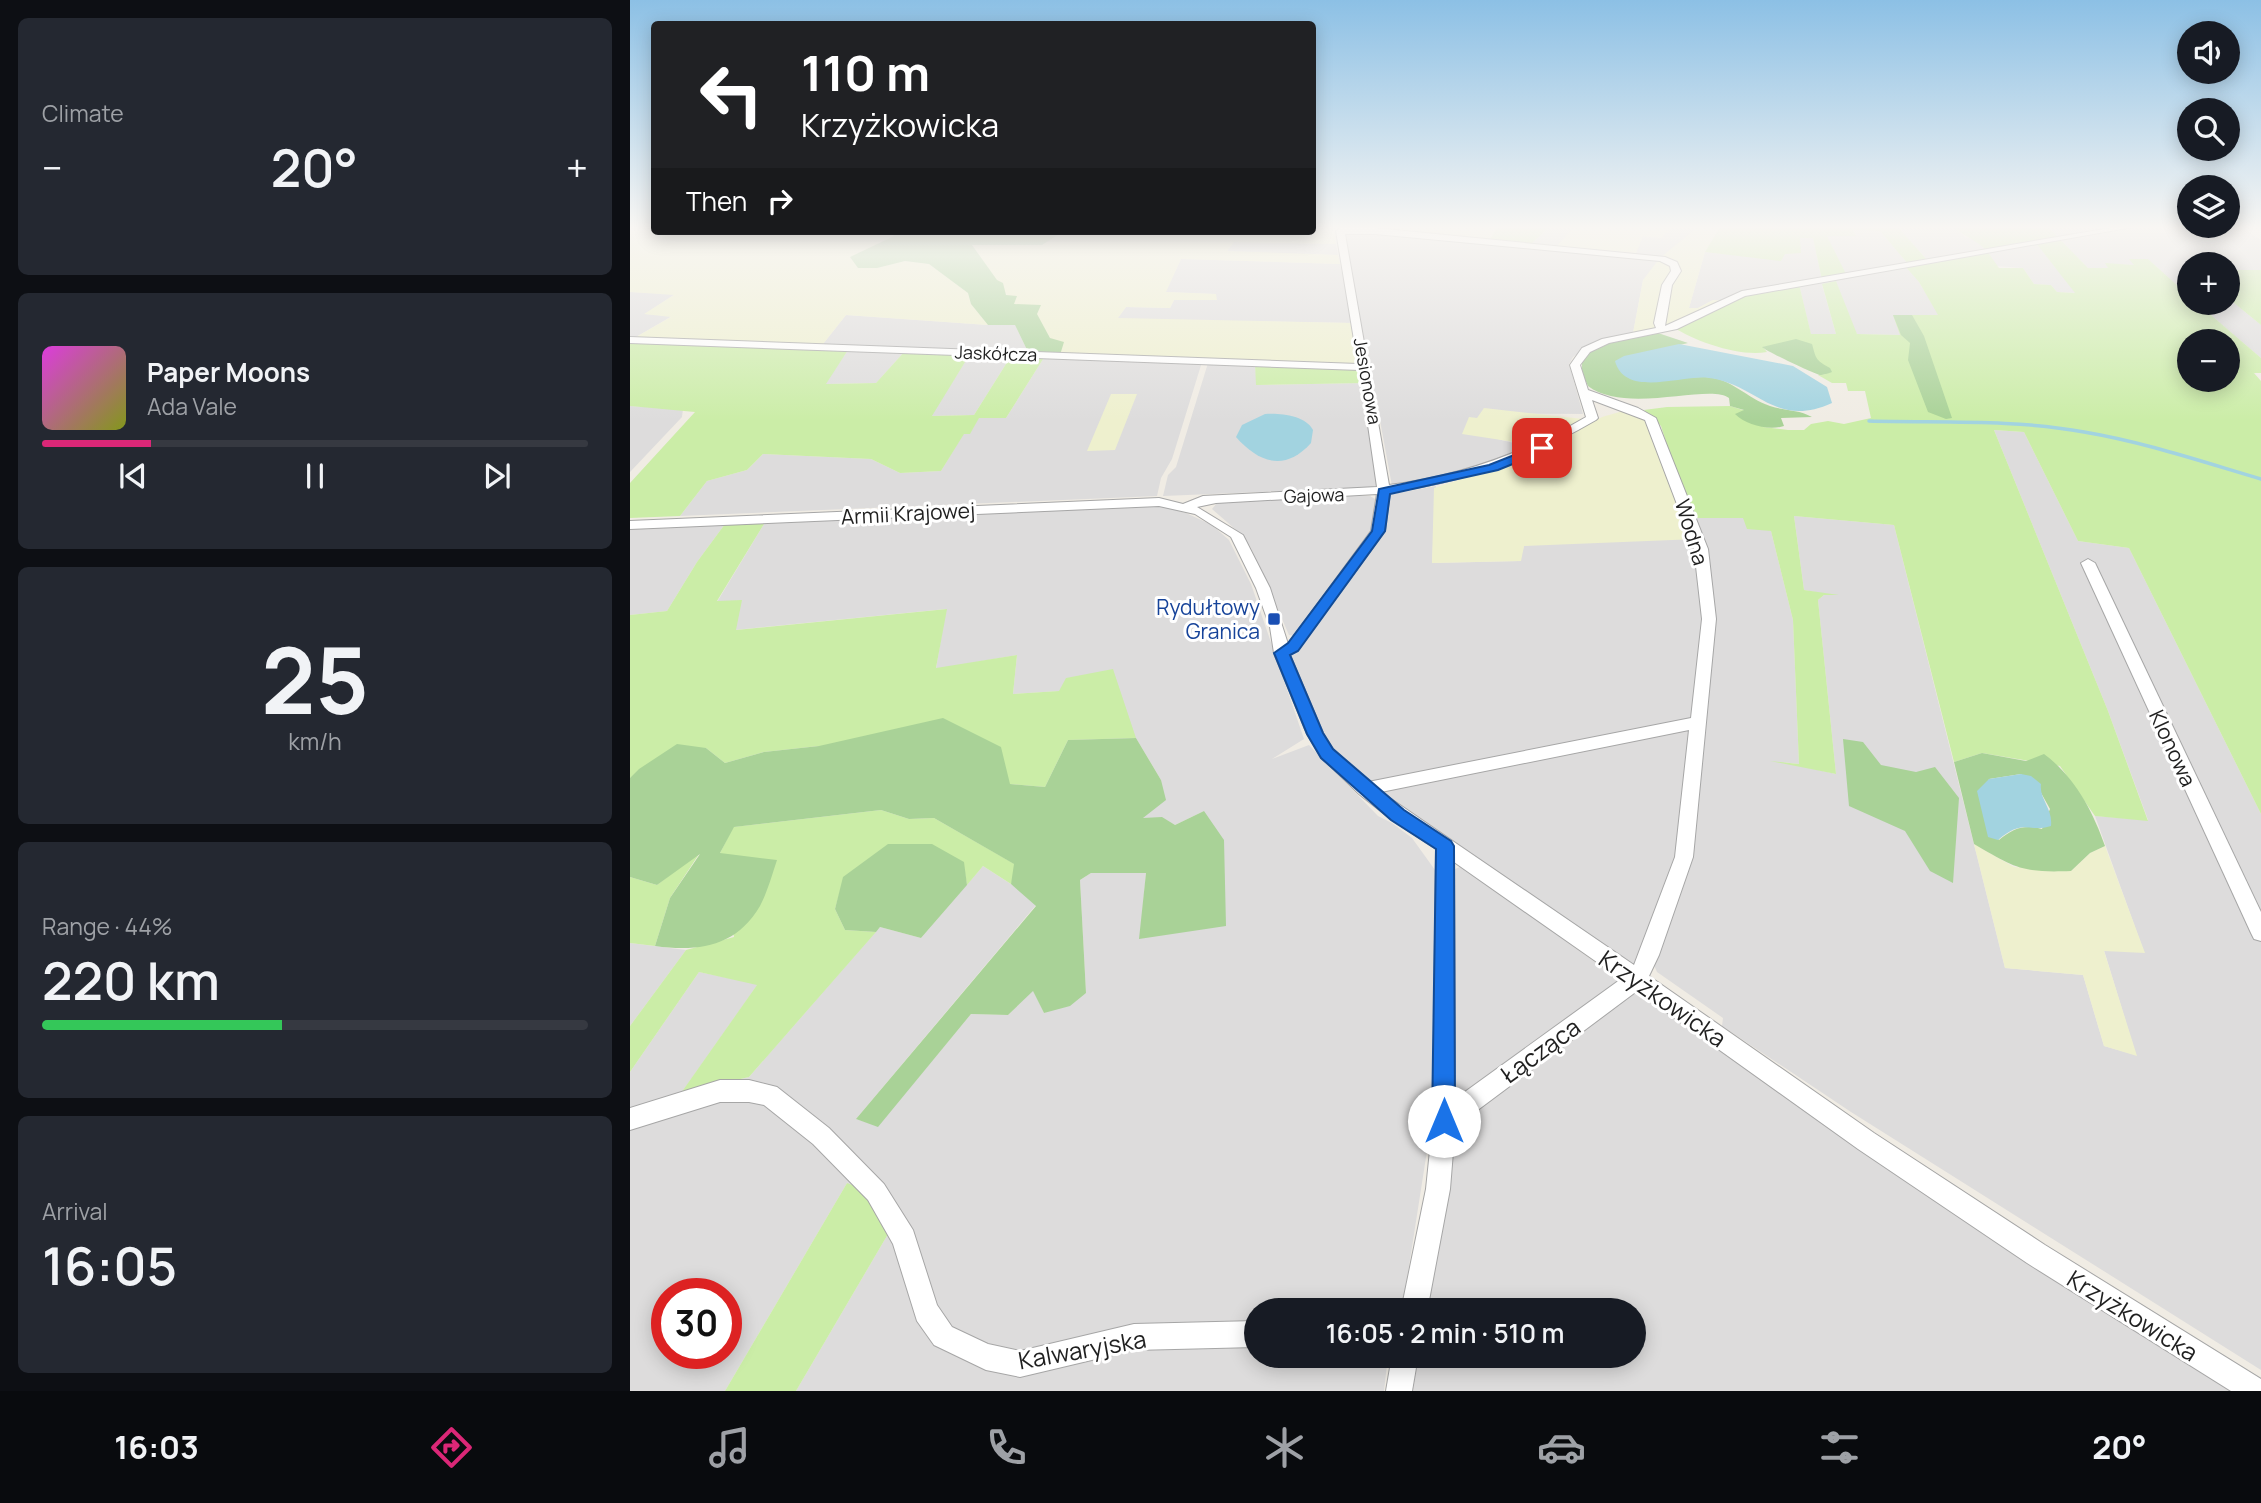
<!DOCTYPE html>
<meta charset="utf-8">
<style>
:root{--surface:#171b24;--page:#242831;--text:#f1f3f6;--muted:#9ea1a6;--line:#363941;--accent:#db2777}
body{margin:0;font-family:Manrope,sans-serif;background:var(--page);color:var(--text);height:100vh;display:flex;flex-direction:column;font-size:26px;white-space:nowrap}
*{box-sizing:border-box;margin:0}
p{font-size:23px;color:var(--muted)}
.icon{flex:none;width:38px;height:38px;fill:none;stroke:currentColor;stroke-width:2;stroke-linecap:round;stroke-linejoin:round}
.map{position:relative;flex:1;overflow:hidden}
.side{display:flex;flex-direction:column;gap:18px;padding:18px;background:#0d0f14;width:630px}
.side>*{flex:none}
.guide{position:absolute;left:21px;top:21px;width:665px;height:214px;border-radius:7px;box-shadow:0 4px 18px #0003;background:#202124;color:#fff;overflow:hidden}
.controls{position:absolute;left:1547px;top:21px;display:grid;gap:14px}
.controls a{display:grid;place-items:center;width:63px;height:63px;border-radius:50%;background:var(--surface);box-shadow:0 4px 18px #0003;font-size:35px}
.speed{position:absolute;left:21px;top:1278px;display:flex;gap:14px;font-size:35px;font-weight:700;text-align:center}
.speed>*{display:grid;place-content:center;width:91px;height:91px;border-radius:50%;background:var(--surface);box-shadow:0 4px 18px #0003;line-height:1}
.speed .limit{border:10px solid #d22;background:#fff;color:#111}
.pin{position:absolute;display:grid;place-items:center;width:60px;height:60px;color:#fff;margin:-30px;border-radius:14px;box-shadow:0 4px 10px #0006}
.me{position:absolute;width:77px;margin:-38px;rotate:0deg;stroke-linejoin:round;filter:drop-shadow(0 0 5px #0008)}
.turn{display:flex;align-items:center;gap:24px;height:147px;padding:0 35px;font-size:32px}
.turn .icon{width:91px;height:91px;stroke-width:2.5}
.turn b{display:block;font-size:49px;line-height:60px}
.then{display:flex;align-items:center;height:66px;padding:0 35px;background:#0003;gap:14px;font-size:26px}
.big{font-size:52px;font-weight:600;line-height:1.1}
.side .widget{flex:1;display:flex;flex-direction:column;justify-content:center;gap:10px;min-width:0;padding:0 24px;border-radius:10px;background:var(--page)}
.side .dial{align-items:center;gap:0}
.dial b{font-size:91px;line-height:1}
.song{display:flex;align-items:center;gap:21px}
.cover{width:84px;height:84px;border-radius:10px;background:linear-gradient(135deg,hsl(300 70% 55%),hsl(70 70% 35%))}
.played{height:7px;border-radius:4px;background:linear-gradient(90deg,var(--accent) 20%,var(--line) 20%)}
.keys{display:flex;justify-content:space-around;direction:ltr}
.heat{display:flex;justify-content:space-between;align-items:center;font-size:38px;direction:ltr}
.charge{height:10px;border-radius:5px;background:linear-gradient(90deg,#34c759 44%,var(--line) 0)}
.trip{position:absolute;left:614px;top:1298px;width:402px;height:70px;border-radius:35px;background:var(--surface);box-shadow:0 4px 18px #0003;font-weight:600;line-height:70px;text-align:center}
.dock{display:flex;height:112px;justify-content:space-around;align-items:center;background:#090b0e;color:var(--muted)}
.dock .icon{width:49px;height:49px}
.dock .on{color:var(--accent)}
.dock b{font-size:32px;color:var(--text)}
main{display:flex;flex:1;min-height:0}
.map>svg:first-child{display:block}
.residential{fill:#dddcdc;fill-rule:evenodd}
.farmland{fill:#eef0ce}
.grass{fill:#cbeda7;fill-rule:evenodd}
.forest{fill:#a9d297;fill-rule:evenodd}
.water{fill:#a2d3e0}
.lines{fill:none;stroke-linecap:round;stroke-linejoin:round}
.stream{stroke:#a2d3e0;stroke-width:3.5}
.minor-casing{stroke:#a6a6a6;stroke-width:2}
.minor{fill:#fff;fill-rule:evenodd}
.route{fill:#1a73e8;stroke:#114b97;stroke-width:2}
.transit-dot{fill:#1a4fb4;stroke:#fff;stroke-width:2.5}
.labels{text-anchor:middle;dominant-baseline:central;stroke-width:6;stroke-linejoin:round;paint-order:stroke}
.far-street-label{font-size:18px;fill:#1f1f1f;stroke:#fff}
.street-label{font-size:21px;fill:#1f1f1f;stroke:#fff}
.transit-label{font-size:21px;fill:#164399;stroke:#fff;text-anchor:end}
.near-street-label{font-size:24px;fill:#1f1f1f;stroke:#fff}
</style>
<main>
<section class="side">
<div class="widget"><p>Climate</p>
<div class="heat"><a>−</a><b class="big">20°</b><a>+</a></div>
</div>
<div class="widget">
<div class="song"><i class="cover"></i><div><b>Paper Moons</b><p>Ada Vale</p></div></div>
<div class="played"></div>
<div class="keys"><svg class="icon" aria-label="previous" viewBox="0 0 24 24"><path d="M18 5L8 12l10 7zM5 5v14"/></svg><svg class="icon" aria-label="pause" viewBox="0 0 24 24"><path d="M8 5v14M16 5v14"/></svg><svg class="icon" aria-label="next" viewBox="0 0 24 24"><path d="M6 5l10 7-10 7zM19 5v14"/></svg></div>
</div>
<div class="widget dial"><b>25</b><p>km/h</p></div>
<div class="widget"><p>Range · 44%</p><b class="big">220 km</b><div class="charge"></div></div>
<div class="widget"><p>Arrival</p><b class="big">16:05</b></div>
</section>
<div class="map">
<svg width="1631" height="1391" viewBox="0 0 1631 1391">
<rect width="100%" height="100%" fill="#f0ece4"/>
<g class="residential">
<path d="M919 227H944L928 246 1006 253 1012 236 1031 238 1042 227 1067 228 1013 280 1003 333 960 344 943 357 939 364 953 414 856 413 839 432 904 448 831 471 762 486 747 404 735 367 713 235 717 230 901 244Z"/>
<path d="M1268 227H1324L1336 238 1406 243 1446 293 1427 292 1421 285 1404 284 1393 268 1298 261Z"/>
<path d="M1418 227H1611L1631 240V270L1600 272 1598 264 1555 263 1559 267V296L1518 259 1505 265 1476 264 1479 269 1458 268Z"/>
<path d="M1222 230 1250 231 1278 264 1309 315H1264L1271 335 1227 334 1192 285 1206 334 1181 335 1169 284 1094 301 1083 300 1068 308H1059L1075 252 1150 260 1169 237 1183 238 1192 280 1196 236 1226 235Z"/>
<path d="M603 242 706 244 708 255 597 252Z"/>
<path d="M551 259 710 264 723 323 487 319 496 307 540 308 544 300 585 294 535 292Z"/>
<path d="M0 292 45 294 15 314 42 316 6 337H0Z"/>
<path d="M1598 298 1631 325V358L1567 303H1598Z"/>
<path d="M216 315 358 325H385L399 354 193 344Z"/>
<path d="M220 347 275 351 246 383 195 384Z"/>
<path d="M340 354 381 356 344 415 301 416Z"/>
<path d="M415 356 572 362 542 459 531 478 527 496 50 516 77 481 117 470 133 454 241 459 270 473 311 471 334 433H340L349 417 376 418Z"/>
<path d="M578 363 625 364 627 385 736 383 747 487 533 496 538 475 546 467Z"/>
<path d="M0 406 53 409 52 417 0 472Z"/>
<path d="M1364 430 1394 432 1448 541 1499 548 1631 814V1370L1221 1112 1092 1026 1093 1018 1027 972 1020 956 1007 979 697 753 652 653 663 647 709 594 752 532 758 495 806 486 802 563 890 561 894 546 1060 518H1114L1141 531 1163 620 1169 764 1152 762 1206 774 1188 600 1194 595H1201L1174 590 1164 516 1264 525 1375 968 1453 975 1474 1046 1506 1055 1474 950 1514 952 1465 816 1518 820 1478 711Z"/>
<path d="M722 496H740L745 499 747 508 745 528 666 636 659 635 621 548 613 536 582 509 587 503 600 501Z"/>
<path d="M503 505 535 507 556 513 582 525 599 540 621 584 674 739 642 759 679 745 748 816 762 823 782 838 805 870 804 1106 772 1311H626V1356H758L754 1391H166L261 1229 217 1183 95 1391H0V1072L69 972 128 984 52 1092 119 1077 250 927 291 938 353 866 387 888 406 905 226 1119 248 1126 341 1014 378 1015 403 990 414 1013 456 993 450 880 461 873H516L510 938 574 811 545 825 512 819 531 780 506 738 429 691 383 694 387 655 306 669 316 609 105 630 87 602 134 524ZM37 1293H96V1353H37Z"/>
<path d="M95 524 67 562 37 611 0 615V529Z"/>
<path d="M832 866 991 981 822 1100 823 870Z"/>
<path d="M0 943 56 950 0 1026Z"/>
<path d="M1004 988 1609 1391H777L783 1356H1004V1311H792L826 1119Z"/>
</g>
<g class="farmland">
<path d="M0 227H24V231H260L264 236 221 257 228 268H247L275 261 299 264 338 293 341 304 358 325 216 315 193 344 6 337 41 317 14 314 44 295 0 292Z"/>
<path d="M683 227H703L706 244 604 242 597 251 708 255 710 264 551 259 536 292 586 294 587 300H544L540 308 496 307 488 318 723 323 731 366 430 355 432 346 420 338 406 314 383 304 342 245H412L434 231H682Z"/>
<path d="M711 227H867L862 241Z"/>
<path d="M944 227H1042L1031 238 1013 236 1006 253 927 246Z"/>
<path d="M1055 227H1090L1075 252 1059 308H1068L1083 300 1094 301 1037 326 1003 333 1013 280 1029 259 1066 228Z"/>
<path d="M481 394H507L485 450 457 451Z"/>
<path d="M854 408 953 419 911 446 832 434 839 417 847 418Z"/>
<path d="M993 411 1007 414 1016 422 1038 459 1067 539 894 546 891 561 802 563 804 488 903 456 972 417Z"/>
<path d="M1344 844 1384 867 1441 871 1460 853 1475 846 1515 953 1474 951 1507 1056 1474 1046 1453 975 1375 968Z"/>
</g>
<g class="grass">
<path d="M867 227H919L901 244 860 240Z"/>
<path d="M1090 227H1268L1298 261 1356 250C1346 240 1335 237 1324 227H1418L1458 268H1478L1475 263 1504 265 1499 259H1518L1559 296V303H1567L1631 358V373H1624L1631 381V814L1499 548 1448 541 1394 432 1364 430 1478 711 1518 821 1465 816 1430 766 1352 753 1324 762 1264 525 1164 516 1174 590 1209 595H1194L1188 600 1206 774 1140 761 1169 764 1163 620 1141 531 1117 529 1113 518H1060L1031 426 1014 410 1037 407 1100 406 1116 411 1133 427 1158 430H1174L1181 424 1198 421 1214 424 1241 418 1235 391H1218L1216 383H1202L1188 375 1196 374C1177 348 1166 341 1133 347L1137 352C1110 357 1066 342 1043 327L1112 294 1169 284 1181 334H1206L1192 284 1206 281 1227 334 1270 335 1263 315H1308L1289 282 1274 265 1278 264 1250 231 1223 230 1226 236H1197L1217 276 1192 280 1183 238H1170L1171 253 1155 254 1151 261 1075 252ZM1406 243 1445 293 1427 292 1421 285 1404 284 1393 268H1369L1357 251ZM1559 341H1598V380H1559Z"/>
<path d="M1598 270H1631V325L1598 298Z"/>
<path d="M0 343 218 350 196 384 246 383 275 351 340 354 302 416 344 415 381 356H415L376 418H349L340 434H334L311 471 270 473 241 459 133 454 117 470 77 481 50 516 0 518V483L65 412 0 406Z"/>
<path d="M625 364 732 369 736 383 626 385Z"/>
<path d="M95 524H134L87 601 112 600 106 630 317 609 306 668 387 655 383 694 429 691 436 678 483 669 506 738 438 740 415 787 379 784 189 746 134 752 95 763 76 748 0 778V615L37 611 67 562Z"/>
<path d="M251 810 279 819 304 818 388 866 381 884 353 866 337 885 333 862 259 844 214 877 205 909 215 930 246 932 119 1077 51 1093 127 985 69 972 0 1072V1026L56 950 104 937 90 853 103 827Z"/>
<path d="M71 851 40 898 25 946 0 943V877L27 885Z"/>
<path d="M217 1183 234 1189 261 1229 166 1391H95Z"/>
</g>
<g class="forest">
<path d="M260 231H434L412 245H342L367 280 373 283 376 295 387 296 384 304 411 305 407 314 420 338 434 342 430 355 399 354 385 325H358L341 304 338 293 299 264 275 261 247 268H228L220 257 264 236Z"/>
<path d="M1263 315H1282L1294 336 1322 418 1316 419 1298 412 1278 360 1280 343 1271 335Z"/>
<path d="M1028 333 1058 343 1024 351 999 378C1030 386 1047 376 1075 377 1102 378 1116 398 1140 406 1155 411 1168 409 1182 417L1151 418 1154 426C1139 431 1116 425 1105 414L1114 410 1100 406 1099 398C1080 383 996 415 958 386L952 373V362C964 339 1006 337 1028 333Z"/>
<path d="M1166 339 1182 344C1186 358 1185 360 1200 368L1202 372C1199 373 1193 375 1190 375 1184 374 1136 351 1132 347Z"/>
<path d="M313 718 371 747 380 784 415 787 438 740 506 738 531 780 536 800 513 818 532 817 545 825 574 811 594 840 596 926 509 939 516 873H461L450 880 456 993 440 1006 414 1013 403 991 378 1015 341 1014 248 1127 226 1119 406 906 381 884 384 864 304 818 279 819 251 810 104 827 90 853 147 860C142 875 137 893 130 906 106 947 68 952 25 946L40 898 70 854 27 885 0 877V778L9 769 47 744 76 748 95 763 134 752 189 746Z"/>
<path d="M1213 739 1233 742 1251 765 1286 772 1305 767 1329 798 1323 883 1300 871 1275 831 1219 806Z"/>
<path d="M1352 753 1396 761 1414 754C1444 776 1463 811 1475 846L1460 853 1441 871C1392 873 1385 868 1344 844L1324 762ZM1391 774 1410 791 1420 809 1412 829C1395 824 1383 828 1369 840 1349 815 1350 808 1359 779Z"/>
<path d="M258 844H302L334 862 337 885 291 938 250 927 246 932 215 930 205 909 213 877Z"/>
</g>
<g class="water">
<path d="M1049 344 1163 366 1197 387 1202 403C1145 429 1127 384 1079 378 1054 374 995 399 985 361L994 356Z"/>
<path d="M635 414C650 413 675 415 683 430L681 443C655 472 629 463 606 437L612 425Z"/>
<path d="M1391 774 1401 776 1411 784C1409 799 1423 808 1421 826 1398 833 1394 818 1368 840L1358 837 1347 791 1359 779Z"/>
</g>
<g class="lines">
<path class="stream" d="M1239 421C1310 423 1384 419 1454 432 1514 442 1573 462 1631 479"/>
<defs>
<g id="minor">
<path d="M1486 227H1503L1115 296 1047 329 979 343 960 352 950 365 958 390 1008 408 1026 418 1078 549 1086 619 1063 857 1029 955 1019 976 1244 1133 1415 1245 1631 1379V1391H1601L1397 1263 1228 1149 1007 991 825 1127 820 1189 797 1311H771L796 1189 803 1121 806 849 762 820 729 794 691 757 677 734 644 653 640 627 626 588 601 537 565 514 529 506 0 529V521L529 498 553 504 573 496 747 487 730 370 0 343V337L728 364 706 231 710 228H745L1035 257 1047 262 1051 271 1042 285 1035 326 1112 291ZM715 234H745L1030 261 1040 266 1041 271 1032 285 1024 323 1026 328 972 339 952 348 940 365 956 417C894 453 831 476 759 485ZM962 400 1015 420 1064 549 1072 619 1061 718 738 782 703 749 693 733 660 655 668 650 755 531 760 492C835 483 901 458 966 420L968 418ZM747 494 741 531 658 644 640 588 613 535 567 507 586 503ZM1059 730 1045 857 1004 965 751 792ZM824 862 991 979 825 1099Z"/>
<path d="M1458 559 1465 563 1631 912V941L1624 939 1621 933 1451 563Z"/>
<path d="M90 1080H119L147 1087 199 1128 254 1184 283 1230 307 1305 322 1327 358 1344 390 1351 504 1324 626 1321V1347L504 1350 390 1377 356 1370 304 1345 287 1321 263 1244 238 1200 183 1144 134 1105 119 1102H90L0 1130V1108Z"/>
<path d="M762 1356H788L782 1391H756Z"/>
</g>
</defs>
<use href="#minor" class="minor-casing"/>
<use href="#minor" class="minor"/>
</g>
<linearGradient id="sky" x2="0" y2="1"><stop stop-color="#8cc0e5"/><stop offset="0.54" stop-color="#f8f6f3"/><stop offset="1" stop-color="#f8f6f3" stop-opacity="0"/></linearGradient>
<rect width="1631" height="421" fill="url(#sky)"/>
<path class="route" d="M912 444 918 448 917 450 868 470 760 494 755 531 668 651 660 655 693 733 703 749 774 810 821 841 824 846 825 1121 822 1129 814 1132 806 1129 802 1121 806 849 761 820 691 758 677 734 644 653 658 643 742 531 749 489 859 465Z"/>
<rect class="transit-dot" x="637" y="612" width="14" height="14" rx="3.5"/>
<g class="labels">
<g class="far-street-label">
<text transform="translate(366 353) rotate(2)">Jaskółcza</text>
<text transform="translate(738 381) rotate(80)">Jesionowa</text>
<text transform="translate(684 495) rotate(-2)">Gajowa</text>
</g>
<g class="street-label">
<text transform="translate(278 513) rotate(-3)">Armii Krajowej</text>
<text transform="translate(1062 532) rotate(73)">Wodna</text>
<text transform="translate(1543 748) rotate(65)">Klonowa</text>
</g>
<g class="transit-label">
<text x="630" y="607">Rydułtowy<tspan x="630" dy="24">Granica</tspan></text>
</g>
<g class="near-street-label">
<text transform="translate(1033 998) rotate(35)">Krzyżkowicka</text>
<text transform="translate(910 1050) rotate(-36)">Łącząca</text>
<text transform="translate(1503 1315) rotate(32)">Krzyżkowicka</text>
<text transform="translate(452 1349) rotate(-10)">Kalwaryjska</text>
</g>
</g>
</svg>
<div class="controls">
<a><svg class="icon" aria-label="sound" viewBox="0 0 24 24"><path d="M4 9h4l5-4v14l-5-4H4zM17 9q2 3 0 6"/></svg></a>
<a><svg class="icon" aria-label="search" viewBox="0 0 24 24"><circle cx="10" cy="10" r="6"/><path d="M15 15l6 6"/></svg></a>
<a><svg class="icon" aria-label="layers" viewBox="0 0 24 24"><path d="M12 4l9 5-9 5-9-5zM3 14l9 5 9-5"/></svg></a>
<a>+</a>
<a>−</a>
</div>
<div class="speed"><div class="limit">30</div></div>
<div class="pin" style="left:912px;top:448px;background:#d93025"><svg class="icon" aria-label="arrive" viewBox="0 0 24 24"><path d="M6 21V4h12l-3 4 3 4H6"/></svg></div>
<svg class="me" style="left:814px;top:1121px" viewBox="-20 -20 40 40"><circle r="19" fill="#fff"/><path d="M0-13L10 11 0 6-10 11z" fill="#1a73e8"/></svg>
<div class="trip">16:05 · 2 min · 510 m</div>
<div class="guide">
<div class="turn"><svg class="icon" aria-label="left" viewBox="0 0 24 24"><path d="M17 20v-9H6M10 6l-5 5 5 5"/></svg><div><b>110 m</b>Krzyżkowicka</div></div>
<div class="then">Then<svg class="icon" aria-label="right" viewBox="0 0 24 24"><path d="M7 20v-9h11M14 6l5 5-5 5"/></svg></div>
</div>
</div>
</main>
<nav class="dock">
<b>16:03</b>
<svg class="icon on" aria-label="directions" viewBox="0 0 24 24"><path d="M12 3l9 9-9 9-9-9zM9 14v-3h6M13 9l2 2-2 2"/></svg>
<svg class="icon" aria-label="music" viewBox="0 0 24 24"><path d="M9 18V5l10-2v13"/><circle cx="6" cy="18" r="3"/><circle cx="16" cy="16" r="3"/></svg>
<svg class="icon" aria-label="phone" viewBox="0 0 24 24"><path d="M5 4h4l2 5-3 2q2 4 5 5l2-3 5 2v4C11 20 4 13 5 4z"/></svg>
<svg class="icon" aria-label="climate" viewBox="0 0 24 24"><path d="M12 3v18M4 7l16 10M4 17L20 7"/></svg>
<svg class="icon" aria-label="car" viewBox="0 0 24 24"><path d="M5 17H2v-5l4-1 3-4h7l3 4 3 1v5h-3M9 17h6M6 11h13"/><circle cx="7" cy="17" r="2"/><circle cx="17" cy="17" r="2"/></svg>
<svg class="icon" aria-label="filters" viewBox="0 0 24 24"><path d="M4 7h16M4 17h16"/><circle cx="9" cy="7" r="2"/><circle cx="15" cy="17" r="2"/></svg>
<b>20°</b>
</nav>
